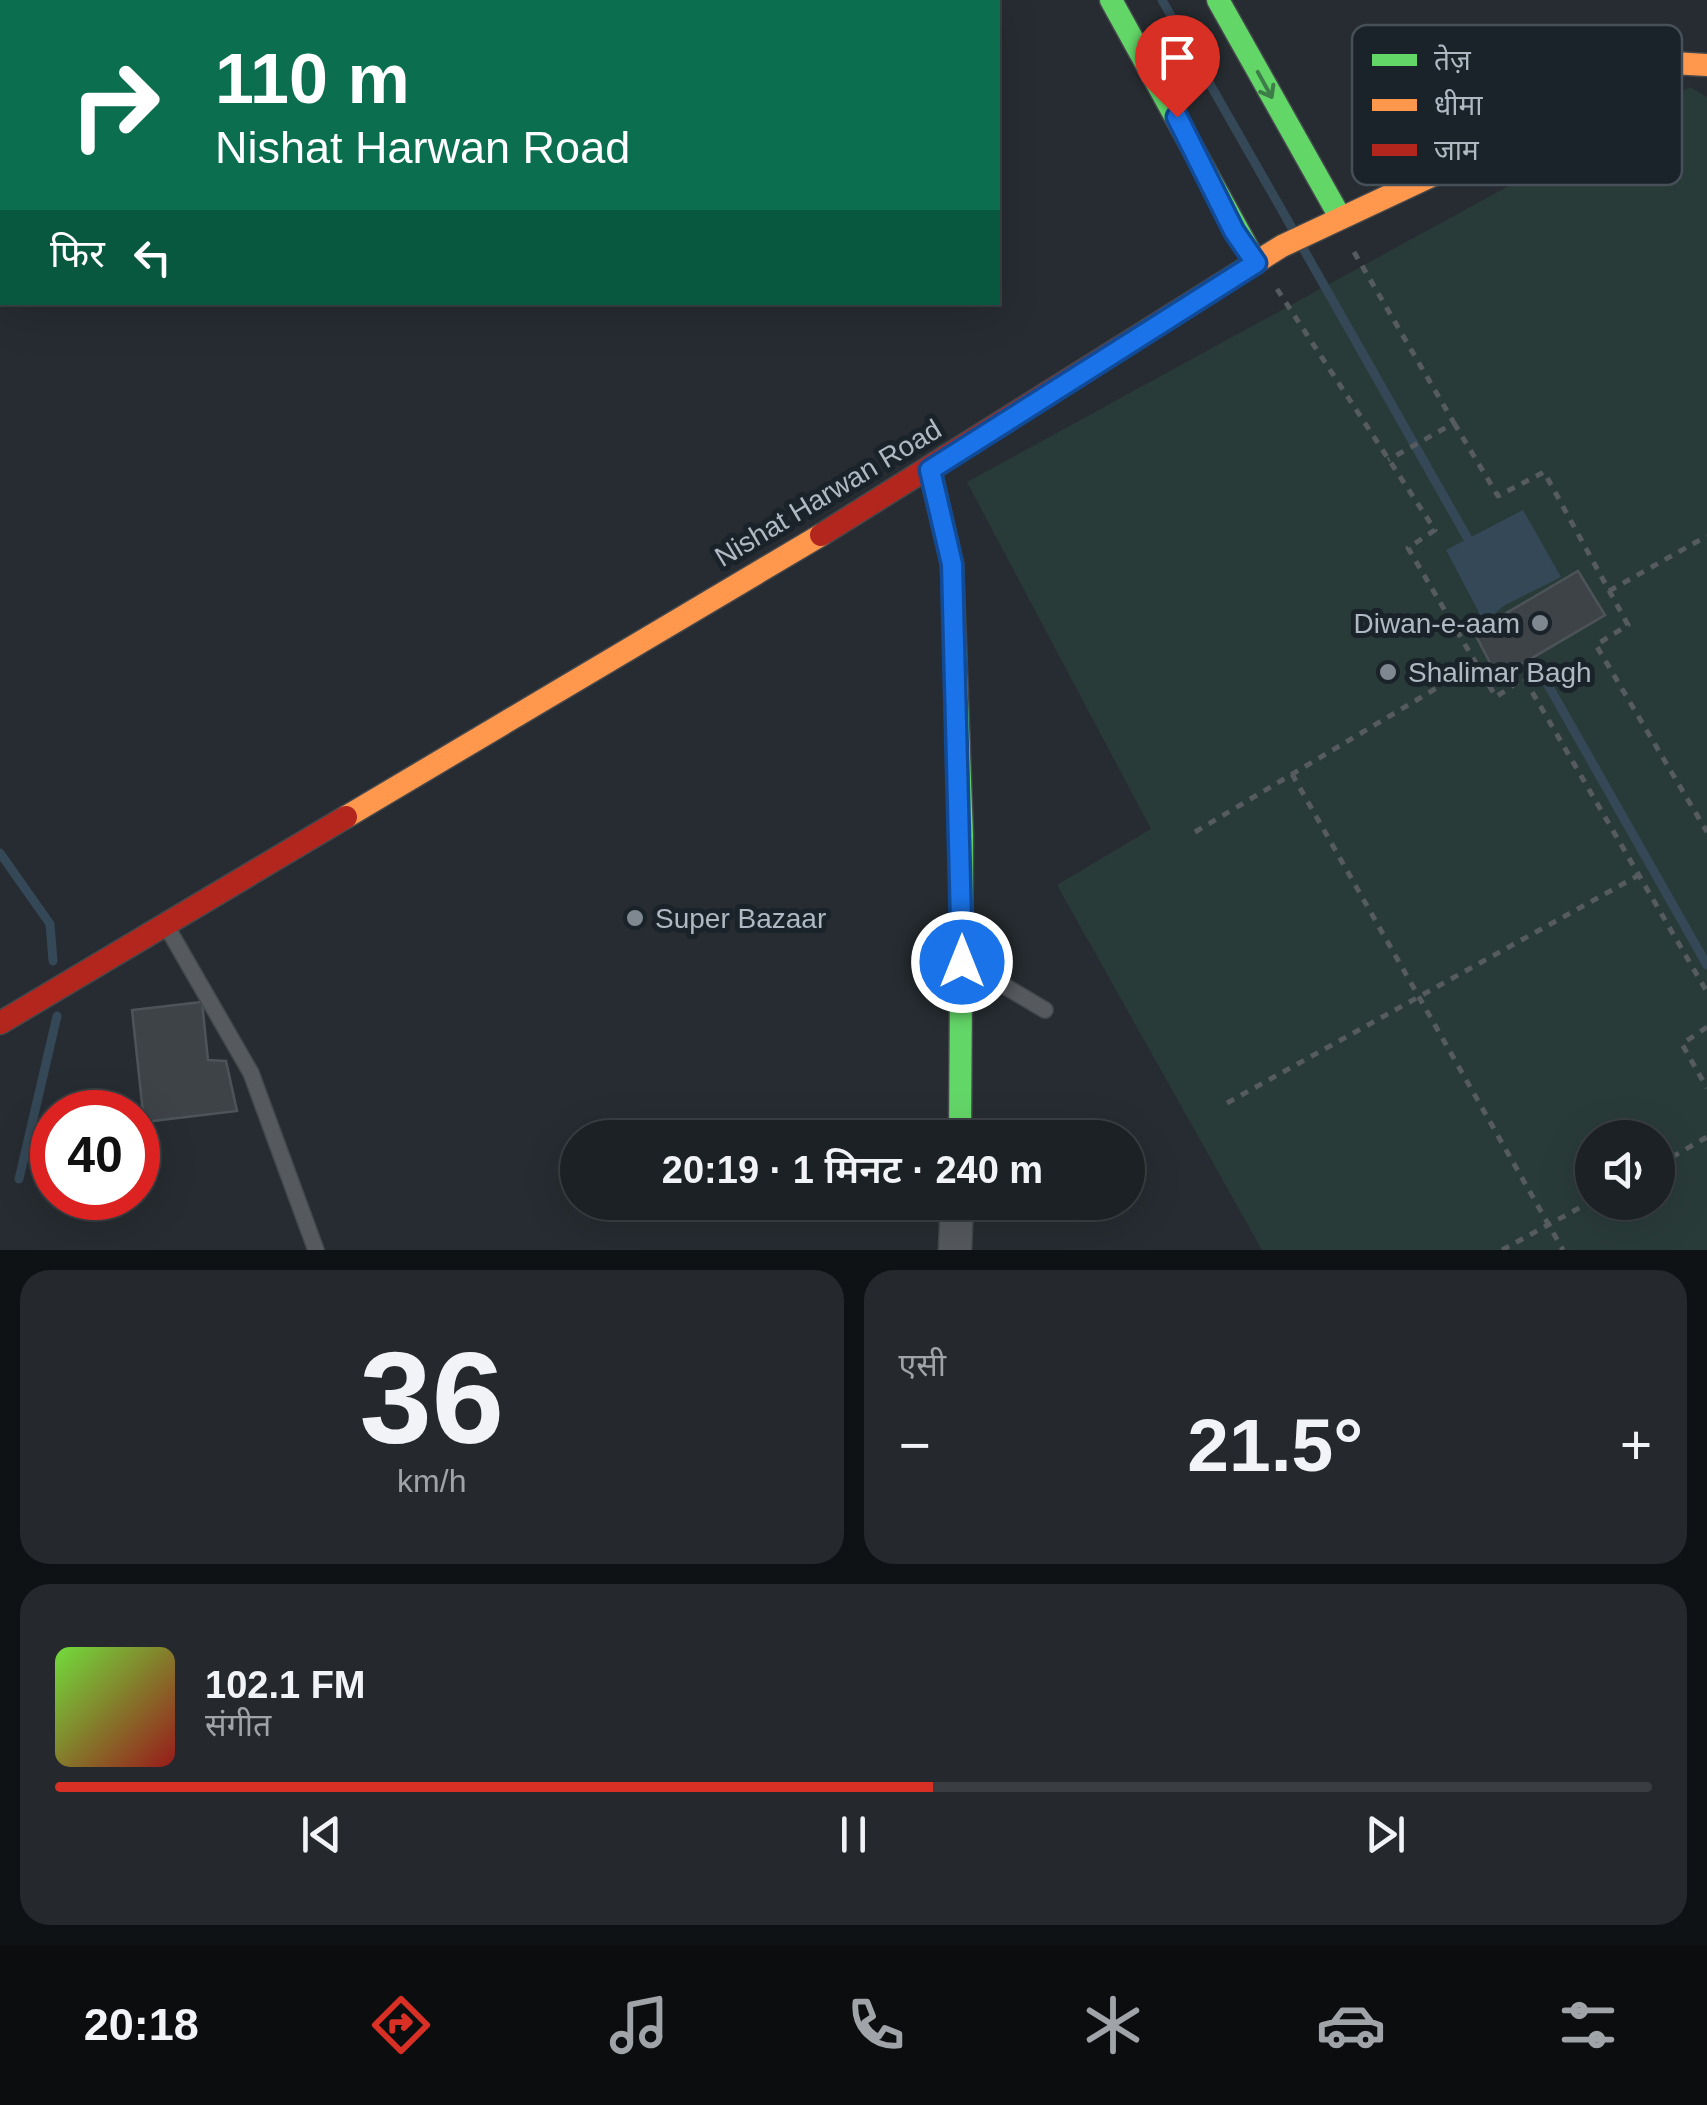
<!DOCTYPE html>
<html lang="hi">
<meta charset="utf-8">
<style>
:root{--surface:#1c2125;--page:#25292d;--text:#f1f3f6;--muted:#a0a3a7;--line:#3a3e42;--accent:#d93025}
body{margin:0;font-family:Helvetica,"Noto Sans Devanagari",sans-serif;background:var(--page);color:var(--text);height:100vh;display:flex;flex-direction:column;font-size:38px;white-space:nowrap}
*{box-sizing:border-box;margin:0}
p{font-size:32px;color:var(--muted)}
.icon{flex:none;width:55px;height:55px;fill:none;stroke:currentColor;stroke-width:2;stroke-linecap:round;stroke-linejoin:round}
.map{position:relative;height:1250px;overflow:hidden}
.details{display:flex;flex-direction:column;gap:20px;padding:20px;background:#0f1214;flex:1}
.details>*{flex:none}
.top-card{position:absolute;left:0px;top:0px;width:1000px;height:305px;box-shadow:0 10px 40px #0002,0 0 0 2px var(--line);background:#0b6e4f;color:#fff;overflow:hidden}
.buttons{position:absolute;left:1575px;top:1120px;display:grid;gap:20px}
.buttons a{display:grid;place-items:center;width:100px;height:100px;border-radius:50%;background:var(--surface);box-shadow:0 10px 40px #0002,0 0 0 2px var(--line);font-size:50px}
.speed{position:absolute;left:30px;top:1090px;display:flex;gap:20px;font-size:50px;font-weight:700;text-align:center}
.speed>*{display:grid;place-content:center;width:130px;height:130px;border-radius:50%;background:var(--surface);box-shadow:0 10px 40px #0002,0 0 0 2px var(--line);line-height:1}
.speed .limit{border:15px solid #d22;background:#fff;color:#111}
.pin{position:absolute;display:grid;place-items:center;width:85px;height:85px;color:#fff;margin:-102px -42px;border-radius:50% 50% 50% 0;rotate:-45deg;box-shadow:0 0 10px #0007}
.pin .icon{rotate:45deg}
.me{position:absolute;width:110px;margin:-55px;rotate:0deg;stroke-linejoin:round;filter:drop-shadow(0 0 8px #0008)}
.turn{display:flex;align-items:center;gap:35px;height:210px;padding:0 50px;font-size:45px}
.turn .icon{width:130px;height:130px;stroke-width:2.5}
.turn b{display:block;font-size:70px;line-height:85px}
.then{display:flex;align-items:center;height:95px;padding:0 50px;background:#0003;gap:20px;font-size:38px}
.big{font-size:75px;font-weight:600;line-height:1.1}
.details .widget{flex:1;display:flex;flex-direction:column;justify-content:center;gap:15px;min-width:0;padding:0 35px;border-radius:30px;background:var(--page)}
.details .dial{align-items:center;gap:0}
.dial b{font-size:130px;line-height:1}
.song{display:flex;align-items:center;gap:30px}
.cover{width:120px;height:120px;border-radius:15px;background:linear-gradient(135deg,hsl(100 70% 55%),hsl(0 70% 35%))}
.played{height:10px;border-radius:5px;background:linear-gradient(90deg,var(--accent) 55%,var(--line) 55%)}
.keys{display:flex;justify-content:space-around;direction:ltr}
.heat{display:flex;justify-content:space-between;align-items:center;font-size:55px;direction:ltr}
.details .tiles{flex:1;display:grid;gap:20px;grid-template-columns:1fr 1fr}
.widget:last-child{grid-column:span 2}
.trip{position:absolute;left:560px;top:1120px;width:585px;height:100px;border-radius:50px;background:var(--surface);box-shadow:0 10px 40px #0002,0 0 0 2px var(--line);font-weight:600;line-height:100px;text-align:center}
.tabs{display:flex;height:160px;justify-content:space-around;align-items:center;background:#0b0d0f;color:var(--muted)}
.tabs .icon{width:70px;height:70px}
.tabs .selected{color:var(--accent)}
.tabs b{font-size:45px;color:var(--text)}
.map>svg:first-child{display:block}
.green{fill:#293b39;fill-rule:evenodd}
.water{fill:#354857}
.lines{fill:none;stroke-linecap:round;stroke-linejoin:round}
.stream{stroke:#354857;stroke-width:9}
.building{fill:#3e4348;stroke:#4d5459;stroke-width:2.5}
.lane-casing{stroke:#44484c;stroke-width:18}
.street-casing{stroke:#44484c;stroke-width:35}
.fast-casing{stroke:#44484c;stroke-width:25}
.slow-casing{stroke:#44484c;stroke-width:25}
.jam-casing{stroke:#44484c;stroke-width:25}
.path{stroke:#555b5e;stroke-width:5;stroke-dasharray:8 8;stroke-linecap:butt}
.lane{stroke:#565a5f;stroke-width:15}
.street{stroke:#565a5f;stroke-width:32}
.fast{stroke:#63d668;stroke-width:22}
.slow{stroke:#ff974d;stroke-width:22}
.jam{stroke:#b3261e;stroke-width:22}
.oneway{stroke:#3e7c49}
.route-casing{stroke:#114b97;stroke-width:25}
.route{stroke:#1a73e8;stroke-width:18}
.poi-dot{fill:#7f8890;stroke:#1a232a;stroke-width:4}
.labels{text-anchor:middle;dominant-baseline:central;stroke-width:10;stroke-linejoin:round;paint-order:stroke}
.street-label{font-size:28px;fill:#afb9c3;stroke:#1a232a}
.poi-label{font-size:28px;fill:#afb9c3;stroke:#1a232a;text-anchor:start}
.key{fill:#1a232a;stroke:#475058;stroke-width:2.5}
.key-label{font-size:28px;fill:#afb9c3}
</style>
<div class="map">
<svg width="1707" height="1250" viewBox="0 0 1707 1250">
<rect width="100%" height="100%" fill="#262c31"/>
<path class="green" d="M1690 87 1707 97V1250H1262L1057 885 1151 829 967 482ZM1592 1138H1658V1202H1592Z"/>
<path class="water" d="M1523 510 1561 577 1505 605 1484 622 1446 550Z"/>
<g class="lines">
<g class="stream">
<path d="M1162 0 1292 228"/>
<path d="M1304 250 1472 546"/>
<path d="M1539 669 1707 965"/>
<path d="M0 853 50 924 53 961"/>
<path d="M19 1179 57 1016"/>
</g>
</g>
<g class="building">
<path d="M1578 571 1605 615 1498 678 1474 632Z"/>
<path d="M202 1002 208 1060 226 1061 237 1111 144 1122 132 1010Z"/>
<path d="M138 1135 150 1172 135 1202 95 1212 60 1198H138Z"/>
</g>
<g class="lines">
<defs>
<g id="lane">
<path d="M167 927 251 1073 316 1250"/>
<path d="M966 963 1045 1010"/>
</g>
<path id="street" d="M955 1250 957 1202"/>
<g id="fast">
<path d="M1111 0 1256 263"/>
<path d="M1218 0 1340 217"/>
<path d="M930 470 952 564 962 835 960 1138"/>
</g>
<g id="slow">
<path d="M1218 286 1282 246 1672 63 1707 65"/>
<path d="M346 817 821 535"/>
</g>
<g id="jam">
<path d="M821 535 1218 286"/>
<path d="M0 1023 346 817"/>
</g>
</defs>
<use href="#lane" class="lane-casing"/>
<use href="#street" class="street-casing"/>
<use href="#fast" class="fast-casing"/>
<use href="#slow" class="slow-casing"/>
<use href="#jam" class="jam-casing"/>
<g class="path">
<path d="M1354 252 1454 423 1388 460"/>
<path d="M1277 289 1435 530 1408 548 1496 697 1524 678 1707 992"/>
<path d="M1454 423 1498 496 1544 472 1628 625 1596 645 1707 832"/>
<path d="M1609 591 1707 536"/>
<path d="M1292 774 1563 1250"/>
<path d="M1195 832 1477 664"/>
<path d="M1707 1027 1682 1044 1707 1088"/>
<path d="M1227 1103 1639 875"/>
<path d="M1658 1165 1707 1137"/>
<path d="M1502 1250 1592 1201"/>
</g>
<use href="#lane" class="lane"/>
<use href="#street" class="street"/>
<use href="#fast" class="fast"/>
<use href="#slow" class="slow"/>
<use href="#jam" class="jam"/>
</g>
<defs><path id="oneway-shaft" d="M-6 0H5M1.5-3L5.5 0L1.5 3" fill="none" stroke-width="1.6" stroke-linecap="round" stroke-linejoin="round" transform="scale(2.5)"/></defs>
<use class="oneway" href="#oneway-shaft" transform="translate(1265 85) rotate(61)"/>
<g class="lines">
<defs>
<path id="route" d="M962 962 952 564 930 470 1256 263 1234 231 1177 117"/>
</defs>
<use href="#route" class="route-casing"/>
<use href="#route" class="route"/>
</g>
<g class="poi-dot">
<circle cx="1540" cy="623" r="10"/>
<circle cx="1388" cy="672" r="10"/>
<circle cx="635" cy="918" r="10"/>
</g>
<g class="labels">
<g class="street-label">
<text transform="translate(828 493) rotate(-31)">Nishat Harwan Road</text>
</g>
<g class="poi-label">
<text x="1520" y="623" text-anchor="end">Diwan-e-aam</text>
<text x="1408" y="672">Shalimar Bagh</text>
<text x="655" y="918">Super Bazaar</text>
</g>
</g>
<rect x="1352" y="25" width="330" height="160" rx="15" class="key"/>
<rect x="1372" y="54" width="45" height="12" fill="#63d668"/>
<rect x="1372" y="99" width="45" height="12" fill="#ff974d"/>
<rect x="1372" y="144" width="45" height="12" fill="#b3261e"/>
<g class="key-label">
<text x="1434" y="70">तेज़</text>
<text x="1434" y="115">धीमा</text>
<text x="1434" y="160">जाम</text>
</g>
</svg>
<div class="buttons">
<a><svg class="icon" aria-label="sound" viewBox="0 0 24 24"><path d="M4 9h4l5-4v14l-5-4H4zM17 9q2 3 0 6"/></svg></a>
</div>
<div class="speed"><div class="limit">40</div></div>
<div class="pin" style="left:1177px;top:117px;background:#d93025"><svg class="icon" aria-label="arrive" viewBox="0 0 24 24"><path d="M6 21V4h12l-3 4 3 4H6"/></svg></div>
<svg class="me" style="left:962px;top:962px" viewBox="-20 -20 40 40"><circle r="17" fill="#1a73e8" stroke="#fff" stroke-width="3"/><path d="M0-11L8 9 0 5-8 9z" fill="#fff"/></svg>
<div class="trip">20:19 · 1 मिनट · 240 m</div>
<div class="top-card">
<div class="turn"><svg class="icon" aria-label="right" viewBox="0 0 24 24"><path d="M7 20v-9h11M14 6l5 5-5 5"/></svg><div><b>110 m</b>Nishat Harwan Road</div></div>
<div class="then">फिर<svg class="icon" aria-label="left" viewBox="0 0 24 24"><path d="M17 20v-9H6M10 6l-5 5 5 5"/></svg></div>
</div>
</div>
<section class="details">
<div class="tiles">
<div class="widget dial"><b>36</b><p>km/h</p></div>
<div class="widget"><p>एसी</p>
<div class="heat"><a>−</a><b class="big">21.5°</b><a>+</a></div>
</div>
<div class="widget">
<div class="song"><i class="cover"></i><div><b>102.1 FM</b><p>संगीत</p></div></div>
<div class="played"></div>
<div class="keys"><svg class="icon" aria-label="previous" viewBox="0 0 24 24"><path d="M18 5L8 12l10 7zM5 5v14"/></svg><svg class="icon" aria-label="pause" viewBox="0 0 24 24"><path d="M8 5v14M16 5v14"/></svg><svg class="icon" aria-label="next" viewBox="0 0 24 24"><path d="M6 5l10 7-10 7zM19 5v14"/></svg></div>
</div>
</div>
</section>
<nav class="tabs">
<b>20:18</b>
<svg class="icon selected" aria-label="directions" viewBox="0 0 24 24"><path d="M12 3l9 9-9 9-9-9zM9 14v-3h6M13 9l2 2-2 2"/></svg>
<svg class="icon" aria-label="music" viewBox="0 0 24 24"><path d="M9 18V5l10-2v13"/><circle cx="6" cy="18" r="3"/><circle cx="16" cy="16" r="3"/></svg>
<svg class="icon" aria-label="phone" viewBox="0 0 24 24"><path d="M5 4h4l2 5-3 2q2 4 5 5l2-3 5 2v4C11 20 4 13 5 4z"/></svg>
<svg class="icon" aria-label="climate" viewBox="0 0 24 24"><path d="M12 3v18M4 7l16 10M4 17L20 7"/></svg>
<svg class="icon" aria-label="car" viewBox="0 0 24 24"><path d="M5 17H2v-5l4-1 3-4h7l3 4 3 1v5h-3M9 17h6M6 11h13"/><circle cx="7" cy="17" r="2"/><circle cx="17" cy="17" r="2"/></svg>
<svg class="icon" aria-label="filters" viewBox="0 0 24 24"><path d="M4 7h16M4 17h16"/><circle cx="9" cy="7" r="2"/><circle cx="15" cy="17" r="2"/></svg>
</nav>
